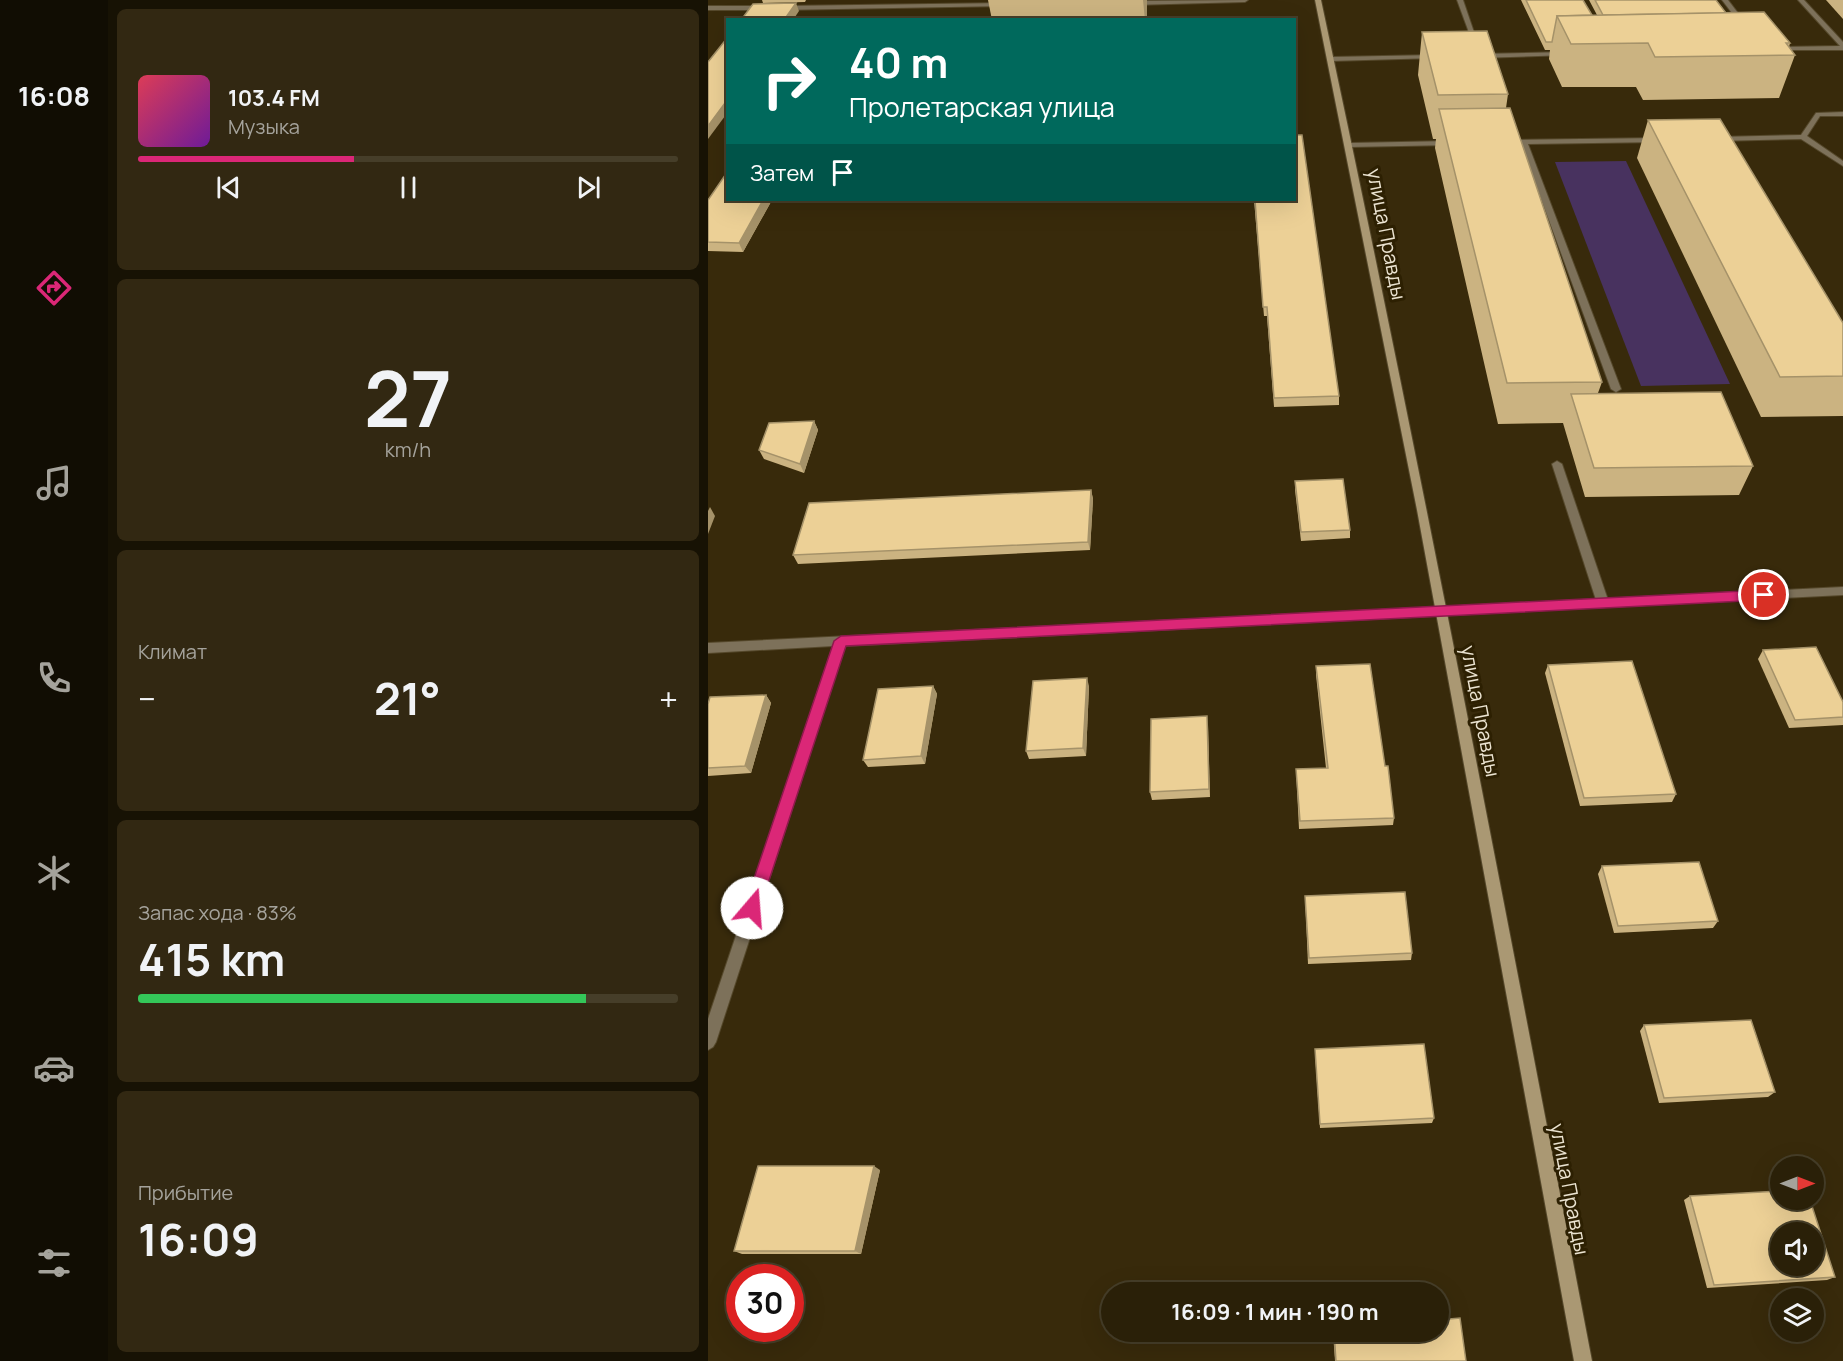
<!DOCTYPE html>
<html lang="ru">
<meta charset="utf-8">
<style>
:root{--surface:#2a2008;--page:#322812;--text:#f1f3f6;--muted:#a5a39c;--line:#463e29;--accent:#db2777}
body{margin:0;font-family:Manrope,sans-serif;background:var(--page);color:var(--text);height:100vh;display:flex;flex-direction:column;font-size:22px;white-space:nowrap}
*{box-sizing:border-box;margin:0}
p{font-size:20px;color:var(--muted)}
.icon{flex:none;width:33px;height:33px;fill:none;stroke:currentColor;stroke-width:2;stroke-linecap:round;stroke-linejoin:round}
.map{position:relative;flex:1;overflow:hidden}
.drawer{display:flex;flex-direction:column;gap:9px;padding:9px;background:#171204;width:600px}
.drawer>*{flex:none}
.guide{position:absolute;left:18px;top:18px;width:570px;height:183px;border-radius:0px;box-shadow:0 6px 24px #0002,0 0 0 2px var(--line);background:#00695c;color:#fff;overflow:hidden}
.needle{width:39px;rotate:90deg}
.tools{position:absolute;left:1062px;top:1156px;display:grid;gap:12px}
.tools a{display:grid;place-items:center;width:54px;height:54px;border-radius:50%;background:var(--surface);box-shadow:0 6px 24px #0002,0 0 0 2px var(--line);font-size:30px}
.speed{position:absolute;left:18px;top:1264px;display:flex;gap:12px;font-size:30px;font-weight:700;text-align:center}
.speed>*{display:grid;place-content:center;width:78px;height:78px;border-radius:50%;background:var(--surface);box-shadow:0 6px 24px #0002,0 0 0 2px var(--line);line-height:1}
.speed .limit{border:9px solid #d22;background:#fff;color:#111}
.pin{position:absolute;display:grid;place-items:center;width:51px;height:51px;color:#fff;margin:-26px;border:3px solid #fff;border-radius:50%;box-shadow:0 2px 6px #0007}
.me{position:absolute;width:66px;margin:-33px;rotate:18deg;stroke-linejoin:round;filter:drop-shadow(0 0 4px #0008)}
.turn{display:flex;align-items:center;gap:21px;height:126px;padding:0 24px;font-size:27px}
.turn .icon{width:78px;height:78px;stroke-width:2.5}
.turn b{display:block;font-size:42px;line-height:51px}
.then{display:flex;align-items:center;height:57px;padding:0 24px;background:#0003;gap:12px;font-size:22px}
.big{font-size:45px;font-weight:700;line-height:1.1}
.drawer .widget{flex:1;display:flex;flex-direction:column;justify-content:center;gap:9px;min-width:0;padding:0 21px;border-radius:9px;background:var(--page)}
.drawer .dial{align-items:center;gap:0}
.dial b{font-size:78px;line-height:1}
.song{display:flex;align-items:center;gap:18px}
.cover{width:72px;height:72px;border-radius:9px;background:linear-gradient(135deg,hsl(350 70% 55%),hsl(280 70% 35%))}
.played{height:6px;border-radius:3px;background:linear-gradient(90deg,var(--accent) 40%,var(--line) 40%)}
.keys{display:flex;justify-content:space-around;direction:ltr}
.heat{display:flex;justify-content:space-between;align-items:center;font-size:33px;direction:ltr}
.charge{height:9px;border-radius:4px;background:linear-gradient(90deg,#34c759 83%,var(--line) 0)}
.trip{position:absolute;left:393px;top:1282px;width:348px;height:60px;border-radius:30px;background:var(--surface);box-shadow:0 6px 24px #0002,0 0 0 2px var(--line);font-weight:700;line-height:60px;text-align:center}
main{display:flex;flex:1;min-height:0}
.tab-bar{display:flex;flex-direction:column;width:108px;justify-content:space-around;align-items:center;background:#110d03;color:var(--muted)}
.tab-bar .icon{width:42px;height:42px}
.tab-bar .active{color:var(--accent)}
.tab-bar b{font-size:27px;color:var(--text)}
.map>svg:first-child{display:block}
.green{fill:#48325f}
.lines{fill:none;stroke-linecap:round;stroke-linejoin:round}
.lane-casing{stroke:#55482b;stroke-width:2}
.street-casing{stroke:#55482b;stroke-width:2}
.secondary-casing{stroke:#55482b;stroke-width:2}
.lane{fill:#7d715a;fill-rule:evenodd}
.street{fill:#7d715a;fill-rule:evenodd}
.secondary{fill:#aa9873;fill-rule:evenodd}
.wall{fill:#cbb381}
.shaded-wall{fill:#a59269}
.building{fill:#ecd096;stroke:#a59269;stroke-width:1.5;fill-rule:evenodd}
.route{fill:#db2777;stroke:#8e194d;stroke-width:1.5}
.labels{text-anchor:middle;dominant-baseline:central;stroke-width:6;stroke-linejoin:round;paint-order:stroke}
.street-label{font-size:20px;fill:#ebe3d1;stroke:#2d2002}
</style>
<main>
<nav class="tab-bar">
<b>16:08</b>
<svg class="icon active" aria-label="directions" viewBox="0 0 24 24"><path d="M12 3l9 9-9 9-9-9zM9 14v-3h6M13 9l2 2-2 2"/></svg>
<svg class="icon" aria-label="music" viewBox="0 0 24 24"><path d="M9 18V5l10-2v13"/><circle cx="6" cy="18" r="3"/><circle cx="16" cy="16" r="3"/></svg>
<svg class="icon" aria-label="phone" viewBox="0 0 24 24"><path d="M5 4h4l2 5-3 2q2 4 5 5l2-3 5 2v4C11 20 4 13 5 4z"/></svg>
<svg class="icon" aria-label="climate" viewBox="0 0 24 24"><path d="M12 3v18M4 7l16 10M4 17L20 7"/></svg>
<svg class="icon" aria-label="car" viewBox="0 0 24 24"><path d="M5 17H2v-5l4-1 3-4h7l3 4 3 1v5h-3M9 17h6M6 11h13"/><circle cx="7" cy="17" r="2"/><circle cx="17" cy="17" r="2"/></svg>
<svg class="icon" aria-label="filters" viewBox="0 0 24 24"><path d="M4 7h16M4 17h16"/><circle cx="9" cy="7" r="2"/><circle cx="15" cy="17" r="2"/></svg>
</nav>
<section class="drawer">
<div class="widget">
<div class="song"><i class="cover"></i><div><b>103.4 FM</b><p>Музыка</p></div></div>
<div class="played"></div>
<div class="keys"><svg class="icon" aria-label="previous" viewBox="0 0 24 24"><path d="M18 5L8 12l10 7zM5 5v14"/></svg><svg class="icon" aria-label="pause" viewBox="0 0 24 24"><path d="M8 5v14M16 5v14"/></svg><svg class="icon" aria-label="next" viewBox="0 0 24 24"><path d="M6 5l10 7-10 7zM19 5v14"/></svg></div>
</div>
<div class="widget dial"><b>27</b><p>km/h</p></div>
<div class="widget"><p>Климат</p>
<div class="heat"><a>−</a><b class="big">21°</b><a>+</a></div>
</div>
<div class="widget"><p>Запас хода · 83%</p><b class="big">415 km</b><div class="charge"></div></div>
<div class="widget"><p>Прибытие</p><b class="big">16:09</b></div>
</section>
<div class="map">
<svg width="1135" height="1361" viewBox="0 0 1135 1361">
<rect width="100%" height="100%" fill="#382a0b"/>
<path class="green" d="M918 161 1022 384 933 386 847 162Z"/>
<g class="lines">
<defs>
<g id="lane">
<path d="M540 0 537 2 425 5 422 3 425 1Z"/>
<path d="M749 0H755L771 47 766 46Z"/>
<path d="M1014 0H1020L1039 25 1038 26H1034Z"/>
<path d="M1090 0H1096L1135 42V50H1066V48L1068 47 1132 46Z"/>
<path d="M296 3 298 6 74 10 71 8 74 6Z"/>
<path d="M0 6H56L59 8 56 10H0Z"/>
<path d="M858 52 860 53V55L771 58 768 56 771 54Z"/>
<path d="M726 55 729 57 728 58 623 61 620 59 623 57Z"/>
<path d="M1135 112V116H1112L1099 136 1135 161V166L1093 139 1009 141 1005 139 1009 137 1093 135 1108 113Z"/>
<path d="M949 138 953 140 952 142 820 144 913 389 908 392 903 389 813 144H799L795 142 799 140Z"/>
<path d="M742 141H745V145L642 147 638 145 642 143Z"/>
<path d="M849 461 854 464 901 603 899 606H891L889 603 844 464Z"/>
</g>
<path id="street" d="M1135 587V595L137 646 8 1042 5 1047 0 1050V1019L125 646 0 653V643Z"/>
<path id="secondary" d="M607 0H613C710 452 797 907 884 1361H866L709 510Z"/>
</defs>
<use href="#lane" class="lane-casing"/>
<use href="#street" class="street-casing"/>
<use href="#secondary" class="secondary-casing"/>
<use href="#lane" class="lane"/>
<use href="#street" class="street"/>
<use href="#secondary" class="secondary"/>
</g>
<g class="wall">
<path d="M54 0H98L97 2 55 3Z"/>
<path d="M280 0H439V20H284Z"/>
<path d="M813 0H875L884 15H889L881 0H1008L1018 13 1082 43 1081 47 1087 55 1071 98 935 100 928 87H854L841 59 842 50H837Z"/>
<path d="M1118 0H1135V19Z"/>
<path d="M714 32 800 94 798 108 894 382 890 393 1045 466 1031 495 877 497 855 423 790 424 727 148 728 139H725L710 75Z"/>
<path d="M940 120 1135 323V416L1053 417 929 158Z"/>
<path d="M0 200H64L35 252 0 251Z"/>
<path d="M546 200H586L631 396V405L566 407 559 316H556Z"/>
<path d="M106 421 110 430 96 473 56 459 51 450Z"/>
<path d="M587 481 642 530V538L593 541 587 490Z"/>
<path d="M383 490 385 499 382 550 90 564 85 555Z"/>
<path d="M1055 650 1135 702V725L1081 728 1050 659Z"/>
<path d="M840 665 968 794 964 802 872 806 837 673Z"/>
<path d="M608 666 677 766 686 818 685 825 591 829 588 769 618 768 608 675Z"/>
<path d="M225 686 229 694 217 764 160 767 155 760Z"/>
<path d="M381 686 378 756 321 759 318 751Z"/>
<path d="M58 695 63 703 43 773 0 776V704Z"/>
<path d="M500 724 502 797 444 800 442 792Z"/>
<path d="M894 866 1010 921 1005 928 906 933 890 874Z"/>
<path d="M597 896 704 953 703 960 600 964Z"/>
<path d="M936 1025 1067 1092 1060 1097 951 1103 932 1031Z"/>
<path d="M607 1049 726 1118 724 1123 612 1128 607 1054Z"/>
<path d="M172 1170 153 1254H34L26 1251Z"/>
<path d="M982 1196 1127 1277 1119 1280 999 1288 976 1200Z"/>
<path d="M625 1332H730L758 1361H627Z"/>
</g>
<g class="shaded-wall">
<path d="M435 0H439V20H437Z"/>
<path d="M88 3 91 11 85 20H76Z"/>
<path d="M20 99V112L0 139V126Z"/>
<path d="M55 200H64L35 252 31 243Z"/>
<path d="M106 421 110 430 96 473 92 464Z"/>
<path d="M383 490 385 499 382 550 380 542Z"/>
<path d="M2 507 7 516 0 534V511Z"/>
<path d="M379 678 381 686 378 756 375 748Z"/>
<path d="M225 686 229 694 217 764 213 756Z"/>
<path d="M58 695 63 703 43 773 37 766Z"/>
<path d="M166 1166 172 1170 153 1254 147 1251Z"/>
</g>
<g class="building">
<path d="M818 0H875L884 15 849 16 844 42H838Z"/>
<path d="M887 0H1008L1018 13 895 15Z"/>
<path d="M88 3 76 20H33L45 4Z"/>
<path d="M1056 12 1082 43H1078L1087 55 947 57 940 43 863 44 849 16Z"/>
<path d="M779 31 800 94 730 95 714 32Z"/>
<path d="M20 37V99L0 126V62Z"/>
<path d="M802 108 894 382 799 383 731 109Z"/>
<path d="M1012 119 1135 323V376L1072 377 940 120Z"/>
<path d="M586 135H594L631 396 566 398 559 307H555L547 200H586Z"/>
<path d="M20 171V200H55L31 243 0 242V200Z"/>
<path d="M1013 392 1045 466 886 468 863 394Z"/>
<path d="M106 421 92 464 51 450 61 423Z"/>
<path d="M635 479 642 530 593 532 587 481Z"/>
<path d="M383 490 380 542 85 555 101 503Z"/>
<path d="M1108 647 1135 702V717L1087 720 1055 650Z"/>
<path d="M924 661 968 794 876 798 840 665Z"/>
<path d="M662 664 677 766H680L686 818 592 821 588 769 620 768 608 666Z"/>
<path d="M379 678 375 748 318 751 325 681Z"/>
<path d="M225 686 213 756 155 760 170 689Z"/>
<path d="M58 695 37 766 0 768V704L2 697Z"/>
<path d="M499 716 501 789 442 792 443 719Z"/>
<path d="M991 862 1010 921 910 926 894 866Z"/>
<path d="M697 892 704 953 601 958 597 896Z"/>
<path d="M1043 1020 1067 1092 956 1098 936 1025Z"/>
<path d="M716 1044 726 1118 612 1124 607 1049Z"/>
<path d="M50 1166H166L147 1251H26Z"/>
<path d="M1072 1191V1200H1102L1127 1277 1006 1285 982 1196ZM1072 1233H1106V1266H1072Z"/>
<path d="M752 1318 758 1361H628L626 1332H730V1320Z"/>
</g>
<path class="route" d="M1056 590 1063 595 1056 600 138 646 52 908 50 914 44 916 39 914 36 908 126 641 133 636Z"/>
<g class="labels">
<g class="street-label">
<text transform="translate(679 234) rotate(79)">улица Правды</text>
<text transform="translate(773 711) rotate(79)">улица Правды</text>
<text transform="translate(862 1189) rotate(79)">улица Правды</text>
</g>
</g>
</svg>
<div class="tools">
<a><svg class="needle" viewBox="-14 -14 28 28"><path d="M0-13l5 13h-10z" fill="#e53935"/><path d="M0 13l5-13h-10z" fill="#a5a39c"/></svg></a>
<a><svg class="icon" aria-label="sound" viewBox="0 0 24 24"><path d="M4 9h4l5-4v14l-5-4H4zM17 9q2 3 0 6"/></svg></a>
<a><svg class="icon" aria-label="layers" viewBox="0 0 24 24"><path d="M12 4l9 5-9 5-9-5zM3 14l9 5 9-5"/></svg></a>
</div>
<div class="speed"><div class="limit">30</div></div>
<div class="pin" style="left:1056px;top:595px;background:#d93025"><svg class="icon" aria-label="arrive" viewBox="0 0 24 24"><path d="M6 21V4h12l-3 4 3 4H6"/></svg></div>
<svg class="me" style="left:44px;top:908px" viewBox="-20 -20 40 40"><circle r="19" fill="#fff"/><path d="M0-13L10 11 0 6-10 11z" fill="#db2777"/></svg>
<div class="trip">16:09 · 1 мин · 190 m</div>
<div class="guide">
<div class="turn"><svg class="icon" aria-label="right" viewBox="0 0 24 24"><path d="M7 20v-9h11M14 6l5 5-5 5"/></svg><div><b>40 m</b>Пролетарская улица</div></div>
<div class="then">Затем<svg class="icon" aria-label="arrive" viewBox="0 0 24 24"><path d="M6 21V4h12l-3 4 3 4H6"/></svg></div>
</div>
</div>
</main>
